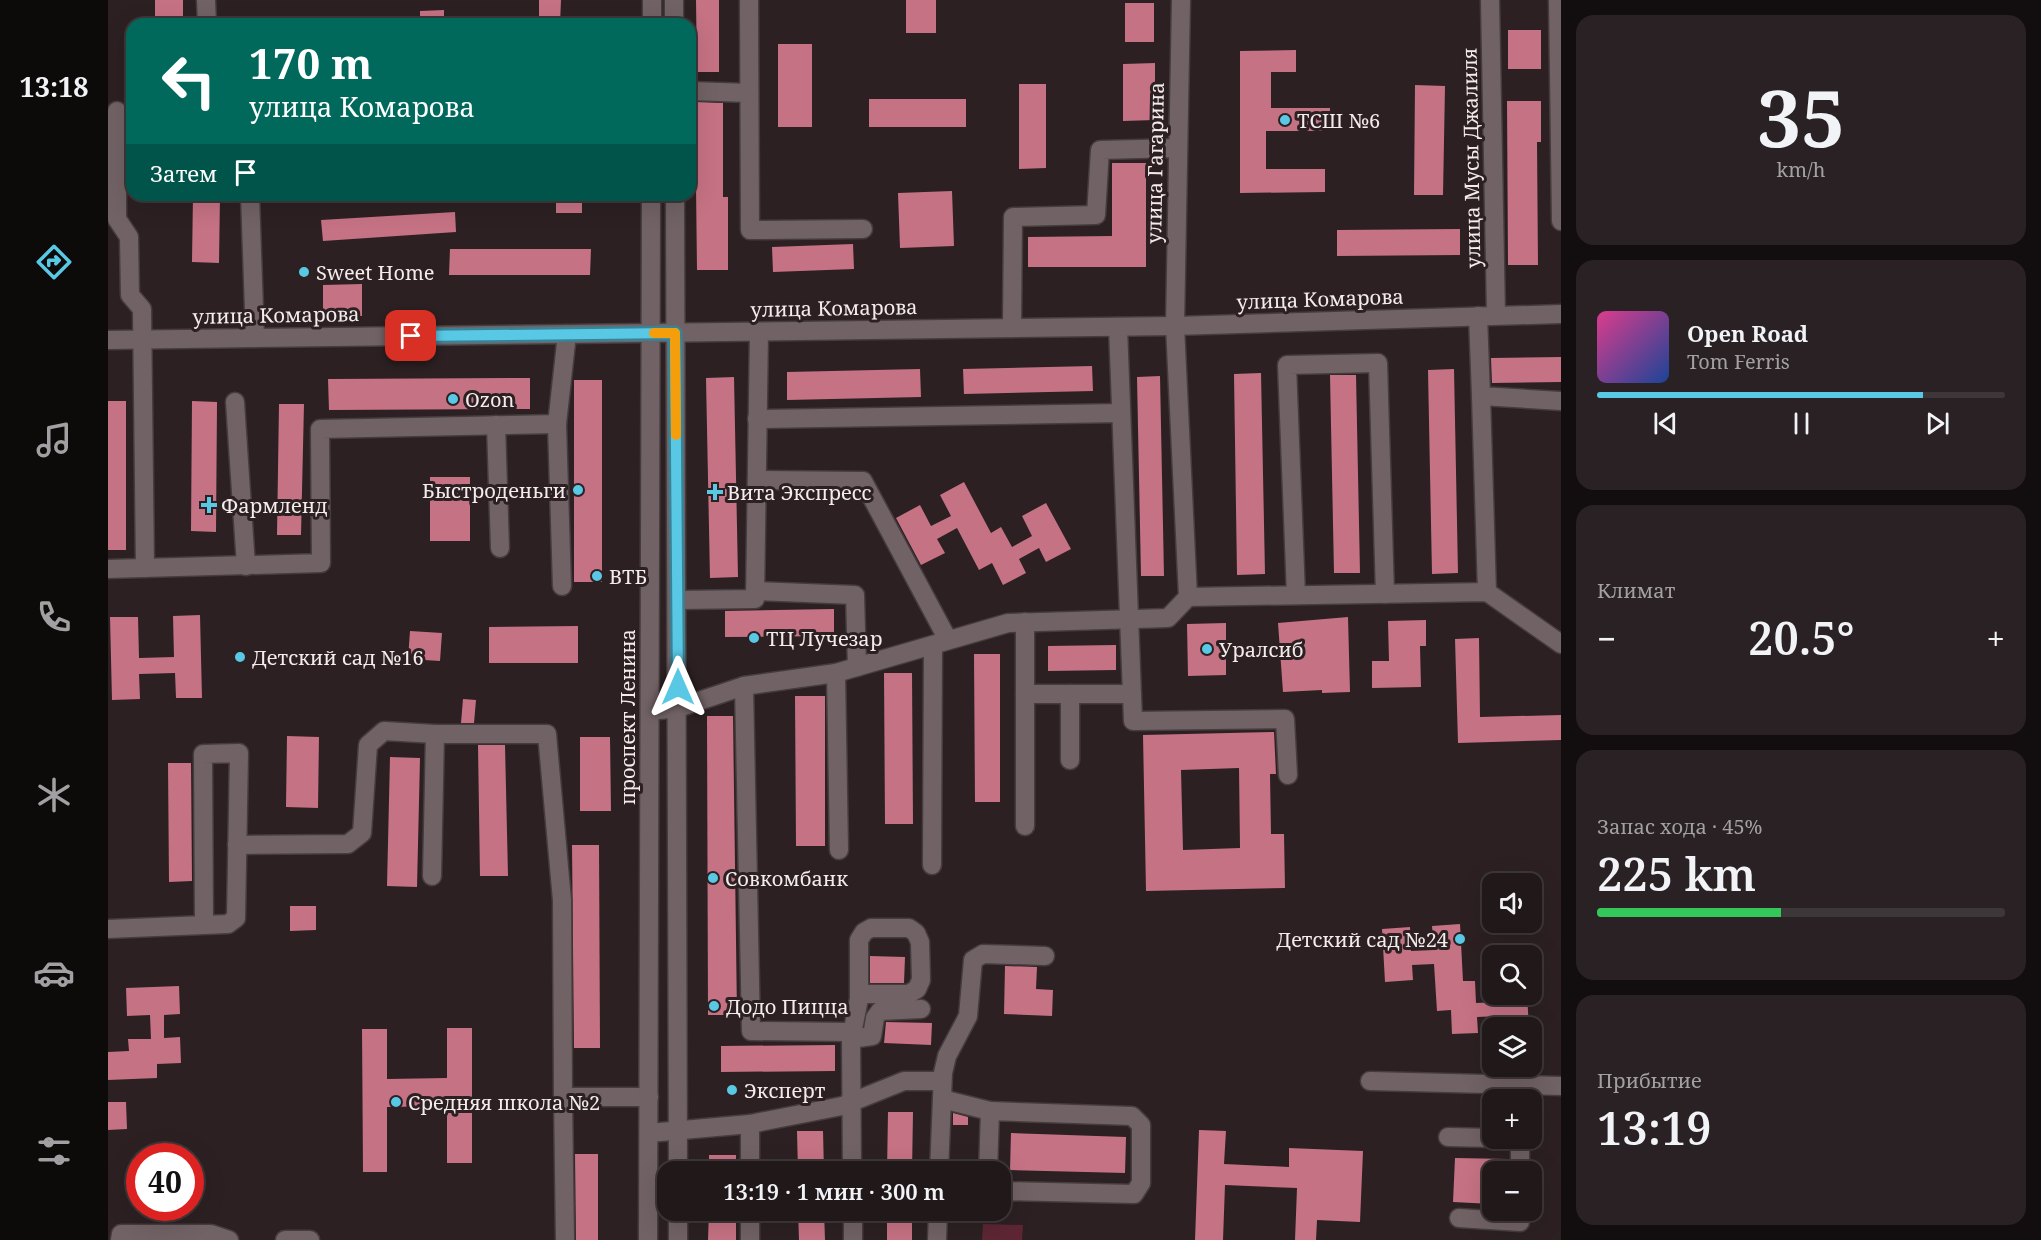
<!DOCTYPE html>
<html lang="ru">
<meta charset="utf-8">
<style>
:root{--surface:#21181a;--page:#292123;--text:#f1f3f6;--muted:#a2a0a2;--line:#3e3739;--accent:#59c8e5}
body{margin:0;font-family:"Noto Serif",serif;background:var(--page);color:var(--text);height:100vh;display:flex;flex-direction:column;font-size:22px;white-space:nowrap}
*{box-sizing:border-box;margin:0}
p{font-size:20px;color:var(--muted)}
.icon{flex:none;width:33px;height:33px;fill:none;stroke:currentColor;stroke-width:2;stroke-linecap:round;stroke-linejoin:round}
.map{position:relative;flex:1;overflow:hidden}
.side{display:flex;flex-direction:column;gap:15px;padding:15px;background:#120d0e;width:480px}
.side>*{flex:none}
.banner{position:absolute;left:18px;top:18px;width:570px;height:183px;border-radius:18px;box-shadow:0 6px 24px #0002,0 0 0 2px var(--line);background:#00695c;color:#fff;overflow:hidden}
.tools{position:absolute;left:1374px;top:873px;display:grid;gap:12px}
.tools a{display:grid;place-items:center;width:60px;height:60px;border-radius:12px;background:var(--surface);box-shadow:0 6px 24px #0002,0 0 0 2px var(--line);font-size:30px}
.speed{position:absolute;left:18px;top:1143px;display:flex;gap:12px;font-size:30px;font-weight:700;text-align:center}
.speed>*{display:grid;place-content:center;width:78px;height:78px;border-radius:50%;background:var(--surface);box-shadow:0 6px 24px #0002,0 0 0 2px var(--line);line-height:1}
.speed .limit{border:9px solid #d22;background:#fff;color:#111}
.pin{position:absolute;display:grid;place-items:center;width:51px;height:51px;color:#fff;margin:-26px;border-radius:12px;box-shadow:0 3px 9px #0006}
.me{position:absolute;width:66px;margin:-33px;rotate:0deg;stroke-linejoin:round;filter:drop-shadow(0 0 4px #0008)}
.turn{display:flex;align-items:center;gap:21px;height:126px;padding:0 24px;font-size:27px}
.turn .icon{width:78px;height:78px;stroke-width:2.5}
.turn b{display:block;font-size:42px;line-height:51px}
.then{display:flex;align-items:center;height:57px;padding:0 24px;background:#0003;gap:12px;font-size:22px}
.big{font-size:45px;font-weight:600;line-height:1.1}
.side .widget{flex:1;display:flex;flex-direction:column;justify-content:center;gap:9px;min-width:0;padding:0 21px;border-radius:18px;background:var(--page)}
.side .dial{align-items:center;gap:0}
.dial b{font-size:78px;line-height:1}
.song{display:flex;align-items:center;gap:18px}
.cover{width:72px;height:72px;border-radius:9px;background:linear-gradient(135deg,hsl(330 70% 55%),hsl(220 70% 35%))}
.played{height:6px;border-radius:3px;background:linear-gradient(90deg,var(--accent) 80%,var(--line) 80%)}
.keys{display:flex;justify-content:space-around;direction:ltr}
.heat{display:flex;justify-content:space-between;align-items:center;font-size:33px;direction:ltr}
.charge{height:9px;border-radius:4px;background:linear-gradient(90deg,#34c759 45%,var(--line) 0)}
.trip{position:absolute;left:549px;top:1161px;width:354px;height:60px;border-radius:18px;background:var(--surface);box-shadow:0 6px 24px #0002,0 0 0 2px var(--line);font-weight:600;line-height:60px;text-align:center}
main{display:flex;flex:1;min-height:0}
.tab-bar{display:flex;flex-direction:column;width:108px;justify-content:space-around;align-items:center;background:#0d0a0a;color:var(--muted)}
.tab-bar .icon{width:42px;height:42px}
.tab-bar .on{color:var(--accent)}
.tab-bar b{font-size:27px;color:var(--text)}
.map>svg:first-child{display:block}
.green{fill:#5e2634}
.building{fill:#c57284;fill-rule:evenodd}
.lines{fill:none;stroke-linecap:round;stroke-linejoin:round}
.minor-casing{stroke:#453c3d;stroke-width:21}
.minor{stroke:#716265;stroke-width:18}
.route-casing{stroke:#3a8295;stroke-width:15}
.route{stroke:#59c8e5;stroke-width:10}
.slow{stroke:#f59e0b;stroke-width:10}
.poi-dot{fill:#59c8e5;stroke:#2c2022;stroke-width:2}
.labels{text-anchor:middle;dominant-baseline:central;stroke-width:6;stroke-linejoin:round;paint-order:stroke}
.poi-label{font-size:20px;fill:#f4ebec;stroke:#2c2022;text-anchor:start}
.street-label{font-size:20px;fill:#f4ebec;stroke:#2c2022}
</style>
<main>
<nav class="tab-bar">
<b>13:18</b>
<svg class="icon on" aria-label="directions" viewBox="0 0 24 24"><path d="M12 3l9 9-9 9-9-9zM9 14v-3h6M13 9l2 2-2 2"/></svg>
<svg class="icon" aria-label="music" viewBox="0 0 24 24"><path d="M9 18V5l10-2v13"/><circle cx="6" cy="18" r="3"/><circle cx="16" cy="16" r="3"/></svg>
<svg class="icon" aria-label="phone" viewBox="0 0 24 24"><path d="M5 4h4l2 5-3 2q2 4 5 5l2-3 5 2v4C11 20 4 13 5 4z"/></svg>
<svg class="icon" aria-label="climate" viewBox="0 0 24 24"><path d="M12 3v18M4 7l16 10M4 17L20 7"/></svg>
<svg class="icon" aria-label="car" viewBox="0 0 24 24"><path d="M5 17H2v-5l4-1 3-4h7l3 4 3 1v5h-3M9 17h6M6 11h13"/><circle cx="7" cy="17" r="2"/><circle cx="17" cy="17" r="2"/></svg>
<svg class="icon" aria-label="filters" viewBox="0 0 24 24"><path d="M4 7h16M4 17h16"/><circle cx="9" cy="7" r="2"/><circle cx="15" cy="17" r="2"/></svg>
</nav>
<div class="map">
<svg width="1453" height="1240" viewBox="0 0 1453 1240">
<rect width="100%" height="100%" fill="#2c2022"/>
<path class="green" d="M875 1224 915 1225 914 1240H874Z"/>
<g class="building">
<rect x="47" y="0" width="28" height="24"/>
<path d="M431 0H453L452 24H431Z"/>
<path d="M588 0H611V72H589Z"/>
<rect x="798" y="0" width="30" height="33"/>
<rect x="1017" y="3" width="29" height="39"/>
<path d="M336 10V24H312V11Z"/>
<rect x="1400" y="30" width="33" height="39"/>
<rect x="670" y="44" width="34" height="83"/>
<path d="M1188 50V72H1163V108H1222V131H1158V169H1217V192L1132 193V51Z"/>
<path d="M1047 63V120L1015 121V64Z"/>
<path d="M911 84H938V168L911 169Z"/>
<path d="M1307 85 1337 86 1335 195H1306Z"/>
<rect x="761" y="99" width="97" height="28"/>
<path d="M1399 101H1433V142H1429L1430 265H1400Z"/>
<path d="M587 102 615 103V197H620V270H589Z"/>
<path d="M1004 163H1038V267H920V237L1004 236Z"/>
<path d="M844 191 846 246 792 248 790 193Z"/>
<path d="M85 195H112L111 263 84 262Z"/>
<rect x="448" y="195" width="26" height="18"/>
<path d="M347 212 348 232 215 241 213 220Z"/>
<path d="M1352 229V255L1229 256V230Z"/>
<path d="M745 244 746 269 665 272 664 247Z"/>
<path d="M342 249H483L482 275H341Z"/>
<path d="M254 284V316L215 317V285Z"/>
<path d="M1453 357V382L1384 383 1383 358Z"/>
<path d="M984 366 985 391 856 394 855 369Z"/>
<path d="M812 369 813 397 679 400V372Z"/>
<path d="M1346 369 1350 573 1324 574 1320 370Z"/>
<path d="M1153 373 1157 574 1129 575 1126 374Z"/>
<path d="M1222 375H1248L1252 573H1226Z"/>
<path d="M1052 376 1056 576H1033L1029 377Z"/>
<path d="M626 377 630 577 602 578 598 378Z"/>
<path d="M422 378V409L221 410 220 379Z"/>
<rect x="466" y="380" width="28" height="202"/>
<rect x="0" y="401" width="18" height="149"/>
<path d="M84 401 109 402 108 532 83 531Z"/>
<path d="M171 404H196L193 535H169Z"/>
<rect x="322" y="477" width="40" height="64"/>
<path d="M856 482 883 533 893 527 904 547 924 536 914 516 938 503 963 549 938 562 931 548 911 559 918 573 895 585 884 563 871 570 849 528 829 539 837 553 813 565 788 518 812 505 823 526 843 516 832 495Z"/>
<path d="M726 609V636L617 637V611Z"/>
<path d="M92 615 94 698H68L67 673 31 674 32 699 4 700 2 617H30L31 658 66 657 65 616Z"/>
<path d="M1240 617 1242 692 1214 693V690L1175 692 1170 623Z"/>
<path d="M1318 620V646H1312L1313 687 1264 688V661H1281L1280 621Z"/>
<path d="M1118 623V675L1080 676 1079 624Z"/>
<path d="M470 626V663H381V627Z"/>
<path d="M302 631 334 633 332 661 300 659Z"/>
<path d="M1371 638 1372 717 1453 715V740L1350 743 1347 639Z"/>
<path d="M1008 645V670L940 671V646Z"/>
<path d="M866 654H892V802H867Z"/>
<path d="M776 673H804L805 824H777Z"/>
<path d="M687 696H717V846H688Z"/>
<path d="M355 699 368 700 366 723H353Z"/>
<path d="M599 716H625L629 1015H600Z"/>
<path d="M1166 732 1168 774H1162L1163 834H1176L1177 888 1038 891 1035 735ZM1131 768 1132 848 1075 850 1073 770Z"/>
<path d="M179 736 211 737 210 808 178 807Z"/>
<path d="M472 737H502L503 811H472Z"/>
<path d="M370 745H397L400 876H372Z"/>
<path d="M282 757 312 758 309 887 279 886Z"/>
<path d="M60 763H83L84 881 61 882Z"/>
<path d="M464 845H491L492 1048H466Z"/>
<path d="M182 906H208V930L182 931Z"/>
<path d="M1352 924 1355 981H1367L1368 1003 1392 1002 1391 994H1419L1421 1028H1393L1392 1016 1369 1017 1370 1033 1344 1034 1343 1010 1329 1011 1326 964 1304 965 1305 980 1277 982 1274 929 1302 927 1303 951 1326 950 1324 926Z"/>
<path d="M762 956 797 957 796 983H762Z"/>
<path d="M897 966 929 967 928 989 945 990 944 1016 896 1014Z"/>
<path d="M71 986 72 1014 56 1015V1038L72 1037 73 1063 49 1064V1078L0 1080V1052L21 1051 20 1039H43L42 1015 19 1016 18 988Z"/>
<path d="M778 1022 824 1023 823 1045 776 1043Z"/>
<path d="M339 1028H364V1163H339V1106L279 1107V1172H255L254 1029H279V1079L339 1078Z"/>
<path d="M727 1045V1071L613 1072V1046Z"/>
<path d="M0 1102H18L19 1129 0 1130Z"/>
<path d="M780 1112H805L804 1172H779Z"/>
<path d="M845 1113 860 1117V1125H845Z"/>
<path d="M1091 1130 1118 1131 1116 1164 1181 1167V1148L1255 1151 1252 1222 1209 1220 1208 1240H1187L1189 1188 1117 1185 1115 1240H1087Z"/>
<path d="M689 1131H715L716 1172H690Z"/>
<path d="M903 1133 1018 1137 1017 1173 902 1170Z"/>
<path d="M467 1154H490V1240H468Z"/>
<rect x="601" y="1155" width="27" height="17"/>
<path d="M1347 1158 1401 1159V1172H1384V1204L1345 1202Z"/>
<path d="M601 1210H628V1240H600Z"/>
<path d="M690 1210H716L717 1240H691Z"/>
<rect x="779" y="1210" width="25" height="30"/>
</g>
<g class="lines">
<defs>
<g id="minor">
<path d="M98 0 99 24"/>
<path d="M566 0V24"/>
<path d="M641 0 642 230 755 229"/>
<path d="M1382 0 1388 315"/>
<path d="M1450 0 1453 221"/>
<path d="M544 24V0"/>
<path d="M582 91 641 93"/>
<path d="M9 111V219L21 237 22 295 34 309 37 568"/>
<path d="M142 195 147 338"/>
<path d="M567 195 570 1172"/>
<path d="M1370 316 1373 396 1453 401"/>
<path d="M1010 327 1025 721 1177 719 1180 775"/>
<path d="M904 328 905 217 988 215 992 150 1070 148"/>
<path d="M0 340 1067 326 1453 314"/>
<path d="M1373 396 1379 592"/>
<path d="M127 402 138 566"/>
<path d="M649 419 1013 413"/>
<path d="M449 424 454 586"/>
<path d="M388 425 392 548"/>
<path d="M649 480 755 481 840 640"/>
<path d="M0 569 213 563 212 429 449 424 459 334"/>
<path d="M647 591 747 595 749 667"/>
<path d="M1188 595 1179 365 1270 363 1277 594"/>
<path d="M1080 597 1379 592 1453 644"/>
<path d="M569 600 647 599 651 332"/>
<path d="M728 673 731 850"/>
<path d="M636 686 643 1031 744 1032"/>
<path d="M917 694H1024"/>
<path d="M962 694V760"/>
<path d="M542 711 570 708 636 686 728 673 900 623 1060 618 1080 597 1067 326 1073 0"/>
<path d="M917 826V622"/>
<path d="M129 845 240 844 254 833 260 745 276 731 327 734H439L454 900 455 1097"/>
<path d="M824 865 825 645"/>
<path d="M324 876 327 734"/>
<path d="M0 929 120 924 128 918 131 753 95 754 96 924"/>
<path d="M743 1039 764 1036 767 1018 772 1011 813 1009"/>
<path d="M1262 1081 1453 1086"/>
<path d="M834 1099 882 1111"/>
<path d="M642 1124V1172"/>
<path d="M541 1133 642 1124 734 1106 796 1081H834"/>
<path d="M1340 1137 1384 1138"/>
<path d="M744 1172 743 1039 751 999V940L756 932 763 928H801L808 933 812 942 813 980 809 989 801 994H751"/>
<path d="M831 1172 835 1073 839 1056 860 1016 865 960 875 954 937 956"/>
<path d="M880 1172 882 1111 1024 1116 1033 1125V1183L1026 1194 892 1191"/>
<path d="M1412 1172V1138"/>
<path d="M570 1210V1240"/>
<path d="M642 1210V1240"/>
<path d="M745 1210V1240"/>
<path d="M1351 1218 1412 1222V1210"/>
<path d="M12 1240 13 1234H103L121 1240"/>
<path d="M177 1240H202"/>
<path d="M457 1240 455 1097H541"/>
<path d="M540 1240 543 195"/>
<path d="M829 1240 830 1210"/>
</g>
</defs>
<use href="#minor" class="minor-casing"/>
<use href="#minor" class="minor"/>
</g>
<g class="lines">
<defs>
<path id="route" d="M303 336 567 333 570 687"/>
</defs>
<use href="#route" class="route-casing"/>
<use href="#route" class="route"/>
<path class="slow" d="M546 333H567L568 435"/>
</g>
<g class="poi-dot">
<circle cx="1177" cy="120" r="6"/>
<circle cx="196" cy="272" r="6"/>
<circle cx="345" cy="399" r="6"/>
<circle cx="470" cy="490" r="6"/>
<path d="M604 483h6v6h6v6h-6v6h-6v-6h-6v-6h6z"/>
<path d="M98 496h6v6h6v6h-6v6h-6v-6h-6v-6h6z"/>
<circle cx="489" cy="576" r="6"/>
<circle cx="646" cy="638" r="6"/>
<circle cx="1099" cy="649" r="6"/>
<circle cx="132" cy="657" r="6"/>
<circle cx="605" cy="878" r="6"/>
<circle cx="1352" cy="939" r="6"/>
<circle cx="606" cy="1006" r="6"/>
<circle cx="624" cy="1090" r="6"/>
<circle cx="288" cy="1102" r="6"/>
</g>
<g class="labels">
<g class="poi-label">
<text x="1189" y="120">ТСШ №6</text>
<text x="208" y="272">Sweet Home</text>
<text x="357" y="399">Ozon</text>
<text x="458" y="490" text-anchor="end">Быстроденьги</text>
<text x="619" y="492">Вита Экспресс</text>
<text x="113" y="505">Фармленд</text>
<text x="501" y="576">ВТБ</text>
<text x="658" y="638">ТЦ Лучезар</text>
<text x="1111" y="649">Уралсиб</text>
<text x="144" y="657">Детский сад №16</text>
<text x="617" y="878">Совкомбанк</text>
<text x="1340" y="939" text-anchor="end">Детский сад №24</text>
<text x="618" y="1006">Додо Пицца</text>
<text x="636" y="1090">Эксперт</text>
<text x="300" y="1102">Средняя школа №2</text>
</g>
<g class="street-label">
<text transform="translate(1363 158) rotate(-91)">улица Мусы Джалиля</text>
<text transform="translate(1047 163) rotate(-89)">улица Гагарина</text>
<text transform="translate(1212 299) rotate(-2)">улица Комарова</text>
<text transform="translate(726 308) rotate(-1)">улица Комарова</text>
<text transform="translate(168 315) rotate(-1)">улица Комарова</text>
<text transform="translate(519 717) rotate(-90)">проспект Ленина</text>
</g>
</g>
</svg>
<div class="tools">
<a><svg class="icon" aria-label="sound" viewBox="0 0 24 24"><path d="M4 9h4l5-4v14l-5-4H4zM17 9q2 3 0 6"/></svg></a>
<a><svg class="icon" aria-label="search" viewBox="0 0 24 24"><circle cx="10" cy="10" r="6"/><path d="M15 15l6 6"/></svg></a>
<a><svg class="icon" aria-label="layers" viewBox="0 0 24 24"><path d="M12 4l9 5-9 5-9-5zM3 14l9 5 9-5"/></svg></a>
<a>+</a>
<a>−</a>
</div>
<div class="speed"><div class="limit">40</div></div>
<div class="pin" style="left:303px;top:336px;background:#d93025"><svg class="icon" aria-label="arrive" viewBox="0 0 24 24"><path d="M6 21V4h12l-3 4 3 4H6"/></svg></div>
<svg class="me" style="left:570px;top:687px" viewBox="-20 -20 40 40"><path d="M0-17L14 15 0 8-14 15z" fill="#59c8e5" stroke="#fff" stroke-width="4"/></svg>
<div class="trip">13:19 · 1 мин · 300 m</div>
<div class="banner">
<div class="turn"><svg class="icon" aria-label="left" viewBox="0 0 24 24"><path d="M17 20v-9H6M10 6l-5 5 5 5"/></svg><div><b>170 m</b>улица Комарова</div></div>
<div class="then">Затем<svg class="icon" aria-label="arrive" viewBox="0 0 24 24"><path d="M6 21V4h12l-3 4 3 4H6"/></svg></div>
</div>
</div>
<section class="side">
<div class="widget dial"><b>35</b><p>km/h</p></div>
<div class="widget">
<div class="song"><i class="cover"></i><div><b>Open Road</b><p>Tom Ferris</p></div></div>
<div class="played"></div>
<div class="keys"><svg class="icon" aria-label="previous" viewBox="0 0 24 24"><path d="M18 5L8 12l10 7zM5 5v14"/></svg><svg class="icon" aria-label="pause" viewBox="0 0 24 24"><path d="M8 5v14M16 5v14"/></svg><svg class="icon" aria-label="next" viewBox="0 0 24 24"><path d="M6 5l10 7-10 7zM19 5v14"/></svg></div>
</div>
<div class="widget"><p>Климат</p>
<div class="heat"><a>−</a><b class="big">20.5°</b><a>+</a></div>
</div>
<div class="widget"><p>Запас хода · 45%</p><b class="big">225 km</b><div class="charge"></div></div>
<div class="widget"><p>Прибытие</p><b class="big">13:19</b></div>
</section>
</main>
